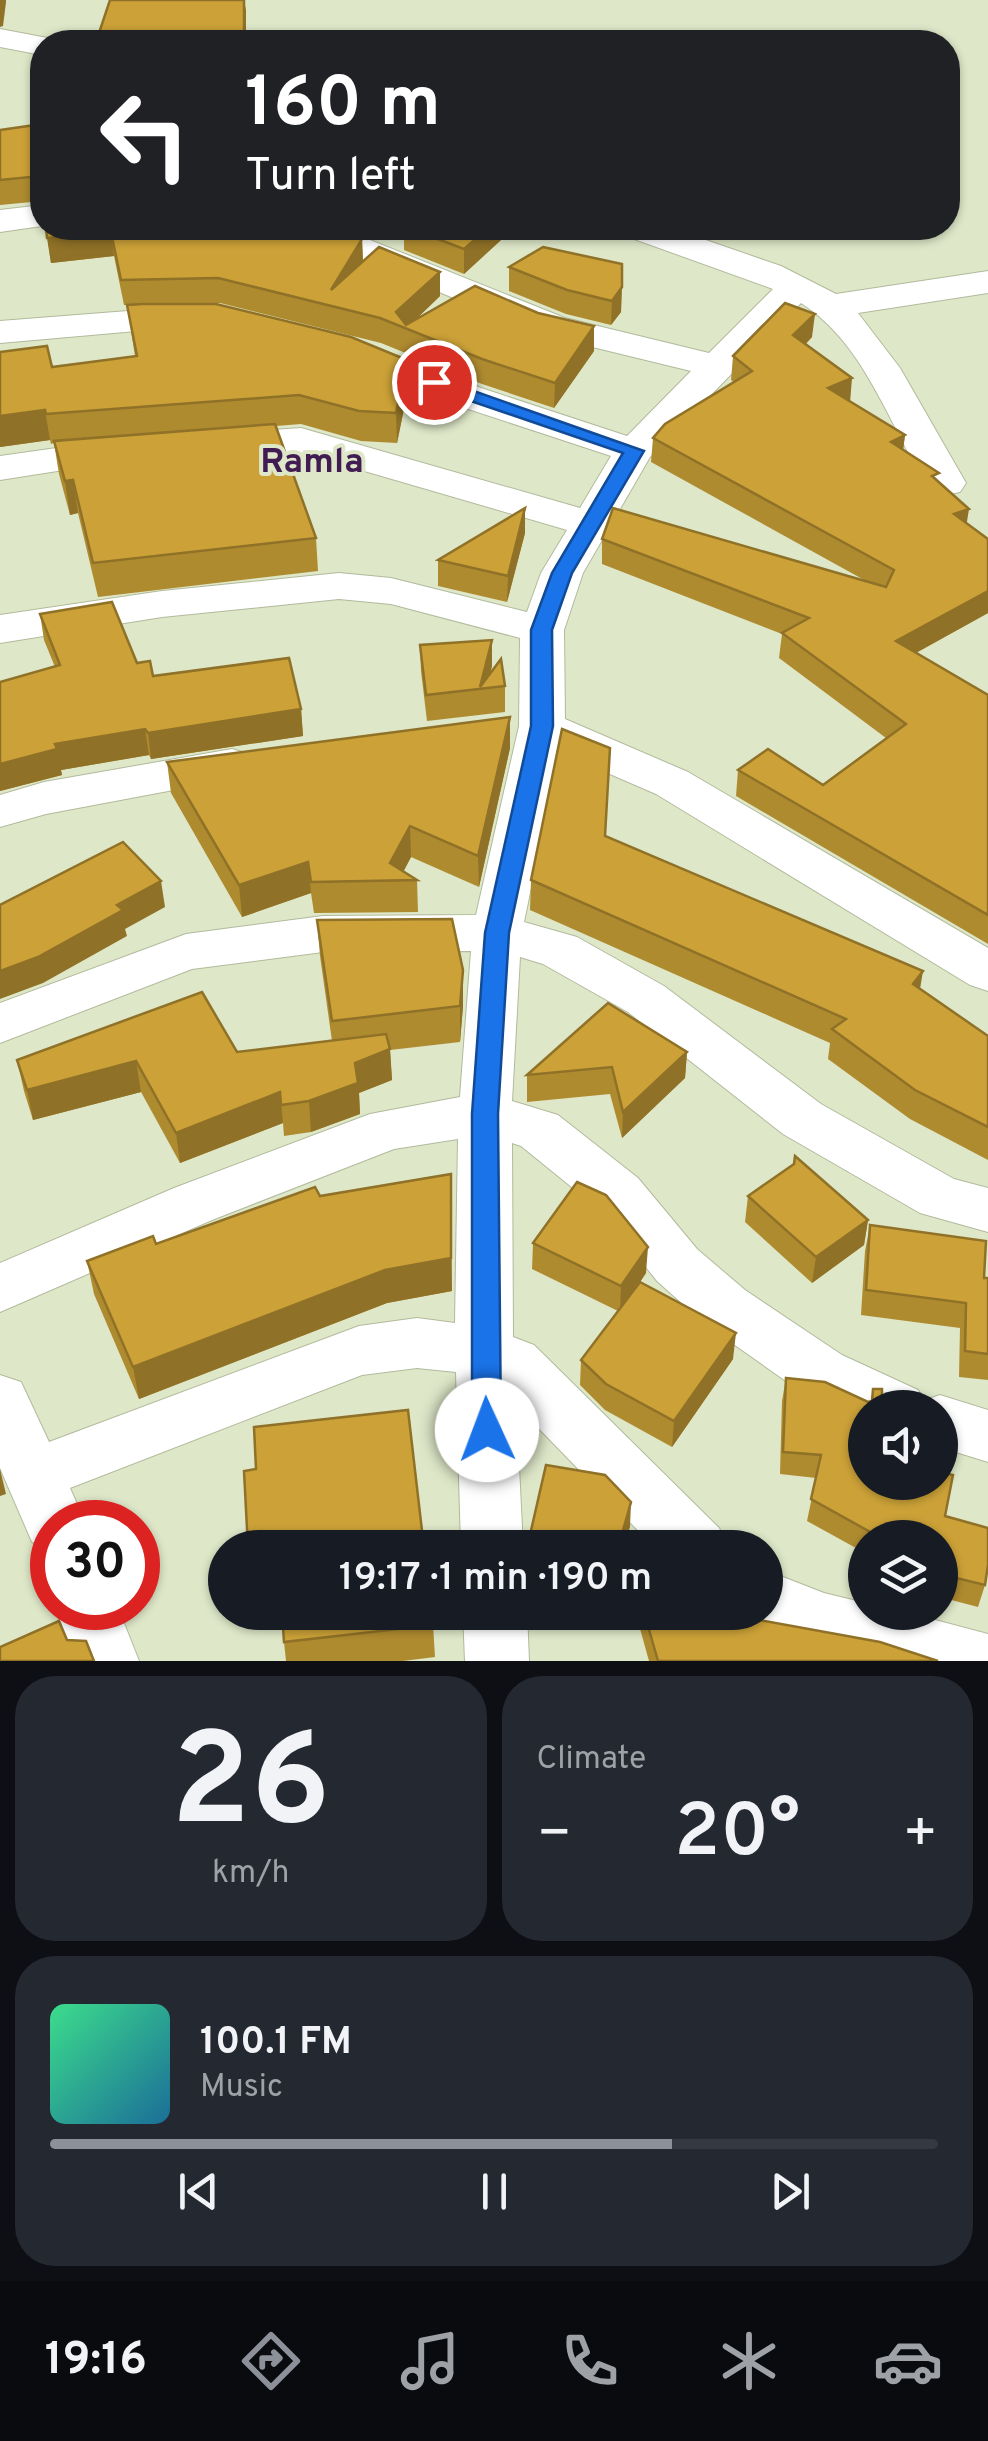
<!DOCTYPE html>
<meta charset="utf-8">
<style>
:root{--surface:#171b24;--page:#242831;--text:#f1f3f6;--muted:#9ea1a6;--line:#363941;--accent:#8c9099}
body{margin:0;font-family:Overpass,sans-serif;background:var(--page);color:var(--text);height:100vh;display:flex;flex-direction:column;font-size:38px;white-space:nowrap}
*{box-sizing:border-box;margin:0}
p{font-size:32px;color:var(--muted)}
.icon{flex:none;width:55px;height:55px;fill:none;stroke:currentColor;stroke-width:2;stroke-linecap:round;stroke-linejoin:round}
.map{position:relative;height:1661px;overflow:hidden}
.sheet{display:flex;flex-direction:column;gap:15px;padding:15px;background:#0d0f14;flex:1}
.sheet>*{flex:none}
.top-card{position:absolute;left:30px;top:30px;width:930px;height:210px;border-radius:40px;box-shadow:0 2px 8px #0004;background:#202124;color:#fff;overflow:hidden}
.tools{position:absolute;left:848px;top:1390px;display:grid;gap:20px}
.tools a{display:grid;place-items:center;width:110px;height:110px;border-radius:50%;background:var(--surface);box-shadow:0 2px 8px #0004;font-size:50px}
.speed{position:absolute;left:30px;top:1500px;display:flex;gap:20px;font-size:50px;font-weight:700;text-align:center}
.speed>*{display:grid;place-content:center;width:130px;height:130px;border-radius:50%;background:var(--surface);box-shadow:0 2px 8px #0004;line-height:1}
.speed .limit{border:15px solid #d22;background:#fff;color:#111}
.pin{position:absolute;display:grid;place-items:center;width:85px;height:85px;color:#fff;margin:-42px;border:5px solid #fff;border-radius:50%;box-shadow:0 2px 10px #0007}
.me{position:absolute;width:110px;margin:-55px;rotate:358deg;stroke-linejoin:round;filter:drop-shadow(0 0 8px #0008)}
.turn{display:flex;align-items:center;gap:35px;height:210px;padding:0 50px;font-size:45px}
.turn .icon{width:130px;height:130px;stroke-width:2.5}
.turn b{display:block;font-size:70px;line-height:85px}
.big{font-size:75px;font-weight:600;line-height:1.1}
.sheet .tile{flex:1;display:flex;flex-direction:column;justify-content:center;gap:15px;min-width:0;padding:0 35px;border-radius:40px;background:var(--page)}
.sheet .dial{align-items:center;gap:0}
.dial b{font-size:130px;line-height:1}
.song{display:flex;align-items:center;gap:30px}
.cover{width:120px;height:120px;border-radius:15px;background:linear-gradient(135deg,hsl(150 70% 55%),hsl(200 70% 35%))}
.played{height:10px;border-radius:5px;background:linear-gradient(90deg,var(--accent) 70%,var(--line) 70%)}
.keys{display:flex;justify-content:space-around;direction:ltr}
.heat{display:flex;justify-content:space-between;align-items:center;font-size:55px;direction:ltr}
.sheet .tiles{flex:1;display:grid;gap:15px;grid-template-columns:1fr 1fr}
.tile:last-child{grid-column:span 2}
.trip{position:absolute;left:208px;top:1530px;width:575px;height:100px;border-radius:50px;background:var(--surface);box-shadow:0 2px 8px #0004;font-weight:600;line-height:100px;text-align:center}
.menu{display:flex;height:160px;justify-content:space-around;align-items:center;background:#090b0e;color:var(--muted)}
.menu .icon{width:70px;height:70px}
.menu .current{color:var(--accent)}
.menu b{font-size:45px;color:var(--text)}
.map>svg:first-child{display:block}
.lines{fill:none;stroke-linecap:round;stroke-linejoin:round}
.minor-casing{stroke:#b2ba9c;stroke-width:2}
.minor{fill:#fff;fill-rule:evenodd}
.wall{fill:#af8b30}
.shaded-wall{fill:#8f7127}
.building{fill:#cca238;stroke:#8f7127;stroke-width:2.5}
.route{fill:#1a73e8;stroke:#114b97;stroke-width:2.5}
.labels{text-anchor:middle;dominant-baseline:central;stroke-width:8;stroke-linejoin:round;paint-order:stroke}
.quarter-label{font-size:35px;font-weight:bold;fill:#401c52;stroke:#dee7c8}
</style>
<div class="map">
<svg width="988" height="1661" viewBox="0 0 988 1661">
<rect width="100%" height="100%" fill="#dee7c8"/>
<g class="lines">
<defs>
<g id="minor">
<path d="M0 29 53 39 55 42H42V55L0 47Z"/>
<path d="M42 205V226L0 232V210Z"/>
<path d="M288 228H340L565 318 709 353 773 289 623 235 618 228H671L781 266 836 294 988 271V293L858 313 900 368 966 483 960 492 946 495 932 492C889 429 868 346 801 303L650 457 583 573 564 630 565 719 688 772 988 948V991L970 985 656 794 559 752 524 922 577 937 664 986 821 1104 954 1179 988 1188V1232L920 1213 783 1134 628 1012 543 964 520 957 512 1101 558 1115 638 1178 697 1249 745 1290 842 1355 918 1390 923 1401 940 1395 988 1410V1462L940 1447V1408H865V1421L800 1391 705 1324 657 1281 600 1210 521 1146 512 1143 513 1337 534 1345 719 1528 728 1548H655L516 1405 523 1548H461L456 1372 417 1368 362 1375 70 1488 85 1522H52V1549L32 1542 0 1468V1375L21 1382 49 1442 359 1326 417 1318 455 1323 458 1139 394 1149 212 1220 0 1312V1263L174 1188 370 1114 460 1097 471 951 323 952 192 969 0 1043V1003L186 934 323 916 476 915 519 726 520 638 391 604 339 599 162 617 0 643V615L162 591 339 573 391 578 527 612 541 573 567 530 299 452 217 455 203 451 197 443 203 435 301 428 580 508 611 456 453 404 332 357 326 349 332 341 345 338 358 341 481 388 627 436 691 371 539 334 344 252 293 235Z"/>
<path d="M192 306 205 309 211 317 205 325 0 343V321Z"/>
<path d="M120 439 134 443 140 451 134 459 0 480V456Z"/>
<path d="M232 749 248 754 255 765 248 776 46 814 0 827V795L44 782Z"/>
<path d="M765 1570 824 1593 865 1603V1612H905L988 1634V1661H860L823 1652 743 1620 740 1612H765Z"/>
<path d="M55 1608H118L139 1661H75Z"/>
<path d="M463 1612H527L529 1661H465Z"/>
</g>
</defs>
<use href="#minor" class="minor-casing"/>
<use href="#minor" class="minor"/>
</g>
<g class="wall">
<path d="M42 124V201L0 205V130Z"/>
<path d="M46 228 362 239 363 261 440 272V296L415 320 538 313 594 326V351L554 408 482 384 381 343 220 303 209 304 408 389 397 443 361 441 301 424 276 426 316 538 318 571 98 597 78 513 70 515 59 474 54 443 51 444 50 440 0 447V352L52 367 135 356 127 305H124L114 256 51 263Z"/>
<path d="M348 228H385L378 239Z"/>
<path d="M404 228H514L464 274 404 250Z"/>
<path d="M622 264 621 312 611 325 566 314 509 291V267Z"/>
<path d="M812 337 806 344 850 401 905 435 903 449 938 481 967 523 988 539V613L916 653 988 695V944L736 796 738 770 823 785 886 738 779 658 782 634 602 564V539L866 581 651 462 653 438 734 382 731 380 733 356Z"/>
<path d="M525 533 507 602 438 586V560Z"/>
<path d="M40 614 137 663 153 676 301 709 303 736 151 759 149 755 61 770 62 775 0 791V682L55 667 44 640Z"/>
<path d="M492 640V666L490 673 505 686V712L427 721 421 671 420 645Z"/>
<path d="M510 748 479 887 411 857 403 872 417 880 418 912 314 913 311 893 242 917 171 793 167 762Z"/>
<path d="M606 836 920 988 988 1036V1160L910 1119 828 1059 830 1043 530 910 531 880Z"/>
<path d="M317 920 463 970V1006L460 1042 390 1050 392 1080 359 1093 360 1114 311 1132 284 1136 283 1123 180 1163 141 1092 33 1120 24 1091 17 1060 237 1052 332 1041 320 956Z"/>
<path d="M687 1052 685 1078 622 1138 610 1094 527 1102V1075Z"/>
<path d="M795 1156 868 1220 864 1245 812 1283 745 1222 748 1196 793 1165Z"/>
<path d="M320 1196 452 1291 387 1303 139 1399 94 1294 87 1261 156 1244Z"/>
<path d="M870 1225 988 1278V1380L959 1377 960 1328 861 1315 865 1251Z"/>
<path d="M533 1243 646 1273 640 1282 733 1359 672 1447 605 1410 580 1385 581 1360 618 1311 532 1269Z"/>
<path d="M786 1378 868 1402 871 1401 873 1389 865 1482 945 1516 985 1585 978 1607 940 1597V1538H865V1553L807 1521 816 1478 780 1474 782 1401Z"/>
<path d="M640 1612H715L938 1661H649L639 1625Z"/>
<path d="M433 1625 435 1657 403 1661H286L284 1642Z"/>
</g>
<g class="shaded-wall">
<path d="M0 0H6V2L3 26 0 27Z"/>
<path d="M244 0 246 10V42H244Z"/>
<path d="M377 228H385L378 239Z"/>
<path d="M488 228H514L464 274V249Z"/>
<path d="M111 232 114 256 51 263 47 238Z"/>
<path d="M362 239 363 264 331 290Z"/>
<path d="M440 272V296L406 329 396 312Z"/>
<path d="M622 287 621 312 611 325 612 301Z"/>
<path d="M815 314 812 337 790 359 793 335Z"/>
<path d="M594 326V351L554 408 555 383Z"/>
<path d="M407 360 408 389 397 443 396 413Z"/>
<path d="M852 378 850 403 828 388Z"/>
<path d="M45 410 50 440 0 447V416Z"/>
<path d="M905 435 902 459 891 442Z"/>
<path d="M73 480 78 513 70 515 65 481Z"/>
<path d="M525 508V533L507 602 508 576Z"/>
<path d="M969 509 965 534 954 514Z"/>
<path d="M988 591V613L892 666 896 641Z"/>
<path d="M492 640V666L486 688 480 689Z"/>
<path d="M301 709 303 736 151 759 148 733Z"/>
<path d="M510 717V748L479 887 478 856Z"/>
<path d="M145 729 149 755 61 770 62 775 0 791V764L55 744Z"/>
<path d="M410 826 411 857 399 880 390 863Z"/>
<path d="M308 862 311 893 242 917 239 885Z"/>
<path d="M161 881 165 907 125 929 127 936 43 983 0 999V971Z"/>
<path d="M463 970V1006L460 1042V1006Z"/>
<path d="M923 971 918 1001 913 984Z"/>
<path d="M390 1049 392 1080 359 1093 360 1114 311 1132 309 1101 355 1063Z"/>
<path d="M687 1052 685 1078 622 1138 623 1112Z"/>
<path d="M136 1061 141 1092 33 1120 27 1090Z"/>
<path d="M280 1092 283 1123 180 1163 176 1133Z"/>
<path d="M451 1174 452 1291 387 1303 139 1399 133 1367Z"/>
<path d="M868 1220 864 1245 812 1283 816 1257Z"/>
<path d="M648 1247 646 1273 620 1312 621 1286Z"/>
<path d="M736 1333 733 1359 672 1447 674 1421Z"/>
<path d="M0 1469 6 1494 0 1496Z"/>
<path d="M631 1502 630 1527 624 1548H618Z"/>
</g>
<g class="building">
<path d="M110 0H244V35L277 42H100V30Z"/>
<path d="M42 124V197L40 176 0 180V130Z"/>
<path d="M46 228H328L362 239 331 290 379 247 440 272 396 312 406 325 475 286 538 313 594 326 555 383 482 359 380 318 218 278 121 280 111 232 47 238Z"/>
<path d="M409 228H488L464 249Z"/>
<path d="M543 247 622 264V287L612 301 567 290 509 267Z"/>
<path d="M785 303 815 314 793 335 852 378 828 388 905 435 891 442 939 473 932 476 969 509 954 514 988 539V591L896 641 988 695V915L738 770 768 749 823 785 906 724 782 633 809 618 602 539 613 508 886 587 894 570 653 438 665 424 752 371 733 356Z"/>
<path d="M143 304H216L351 337 407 360 396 413 359 411 299 395 46 414 45 410 0 416V352L47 346 52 367 137 356 127 305Z"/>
<path d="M275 424 316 538 93 563 73 480 65 481 54 441Z"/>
<path d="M525 508 508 576 438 560Z"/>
<path d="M112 602 137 663 150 661 153 676 289 658 301 709 148 733 145 729 55 744 57 749 0 764V682L60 665 40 614Z"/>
<path d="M492 640 480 687 501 659 505 686 426 695 420 645Z"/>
<path d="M510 717 478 856 410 826 390 863 417 880 311 882 308 862 239 885 167 762Z"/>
<path d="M562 729 610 748 605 836 923 971 913 984 988 1036V1127L915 1090 832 1029 846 1019 531 880Z"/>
<path d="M123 842 161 881 117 905 123 910 38 957 0 971V905Z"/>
<path d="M452 919 463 970 460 1006 332 1021 317 920Z"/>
<path d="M202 992 237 1052 386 1034 390 1049 355 1063 358 1083 309 1101 281 1105 280 1092 176 1133 136 1061 27 1090 17 1060Z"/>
<path d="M608 1003 687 1052 623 1112 612 1067 527 1075Z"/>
<path d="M795 1156 868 1220 816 1257 748 1196 794 1164Z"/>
<path d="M451 1174V1258L385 1270 133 1367 87 1261 153 1236 156 1244 315 1187 320 1196Z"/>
<path d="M577 1182 606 1195 648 1247 621 1286 533 1243Z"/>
<path d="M870 1225 986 1241 984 1278H988V1354L965 1351 966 1303 866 1290Z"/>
<path d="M640 1282 736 1333 674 1421 606 1384 581 1360Z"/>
<path d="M786 1378 825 1382 868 1402 872 1401 873 1389H882V1408H865V1482H940V1472L953 1475 945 1516 988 1528V1565L985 1585 940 1574V1538H881L811 1499 821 1455 783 1452Z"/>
<path d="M408 1410 424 1548H248L244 1471 256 1469 254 1427Z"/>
<path d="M546 1465 605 1475 631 1502 618 1548H527Z"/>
<path d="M282 1612H432L433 1625 284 1642Z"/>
<path d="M644 1612H715L880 1642 938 1661H658Z"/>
<path d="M59 1621 67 1640 86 1641 94 1661H0V1647Z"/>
</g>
<path class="route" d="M434 377 644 451 572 573 552 630 553 726 509 933 498 1114 501 1430 497 1439 487 1442 477 1439 472 1430V1114L485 933 531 726V630L552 573 623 453 427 386V379Z"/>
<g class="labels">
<g class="quarter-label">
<text x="312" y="463">Ramla</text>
</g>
</g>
</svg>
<div class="tools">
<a><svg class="icon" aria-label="sound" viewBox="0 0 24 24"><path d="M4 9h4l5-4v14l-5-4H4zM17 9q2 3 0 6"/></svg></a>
<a><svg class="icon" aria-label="layers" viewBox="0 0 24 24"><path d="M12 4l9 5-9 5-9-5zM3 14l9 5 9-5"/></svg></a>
</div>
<div class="speed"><div class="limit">30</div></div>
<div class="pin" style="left:434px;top:382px;background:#d93025"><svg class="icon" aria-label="arrive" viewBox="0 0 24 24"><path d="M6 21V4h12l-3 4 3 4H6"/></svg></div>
<svg class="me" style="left:487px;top:1430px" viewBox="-20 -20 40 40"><circle r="19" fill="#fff"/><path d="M0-13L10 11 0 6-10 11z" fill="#1a73e8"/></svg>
<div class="trip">19:17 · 1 min · 190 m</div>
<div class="top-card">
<div class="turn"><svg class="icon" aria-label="left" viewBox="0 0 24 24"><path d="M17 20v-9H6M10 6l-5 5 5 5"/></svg><div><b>160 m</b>Turn left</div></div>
</div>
</div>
<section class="sheet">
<div class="tiles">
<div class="tile dial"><b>26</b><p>km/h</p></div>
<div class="tile"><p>Climate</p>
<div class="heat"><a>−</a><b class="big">20°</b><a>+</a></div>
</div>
<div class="tile">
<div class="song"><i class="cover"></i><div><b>100.1 FM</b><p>Music</p></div></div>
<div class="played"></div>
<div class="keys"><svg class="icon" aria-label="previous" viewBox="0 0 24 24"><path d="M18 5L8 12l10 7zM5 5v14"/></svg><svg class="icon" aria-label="pause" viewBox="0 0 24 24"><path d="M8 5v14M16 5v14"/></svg><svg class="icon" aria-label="next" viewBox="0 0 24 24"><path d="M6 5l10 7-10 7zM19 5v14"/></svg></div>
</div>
</div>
</section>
<nav class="menu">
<b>19:16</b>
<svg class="icon current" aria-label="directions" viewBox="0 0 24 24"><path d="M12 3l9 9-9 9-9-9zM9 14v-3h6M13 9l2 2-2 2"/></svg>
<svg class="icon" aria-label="music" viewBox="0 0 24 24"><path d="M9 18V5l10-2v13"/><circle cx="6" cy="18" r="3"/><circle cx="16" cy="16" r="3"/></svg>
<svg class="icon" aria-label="phone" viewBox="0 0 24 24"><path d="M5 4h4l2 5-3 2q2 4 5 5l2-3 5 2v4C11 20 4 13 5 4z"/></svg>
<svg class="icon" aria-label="climate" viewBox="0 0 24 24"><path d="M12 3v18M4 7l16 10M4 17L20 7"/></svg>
<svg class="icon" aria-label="car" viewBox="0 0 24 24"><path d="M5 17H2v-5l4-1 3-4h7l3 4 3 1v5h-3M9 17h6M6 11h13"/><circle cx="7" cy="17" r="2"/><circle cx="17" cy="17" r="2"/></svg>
</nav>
